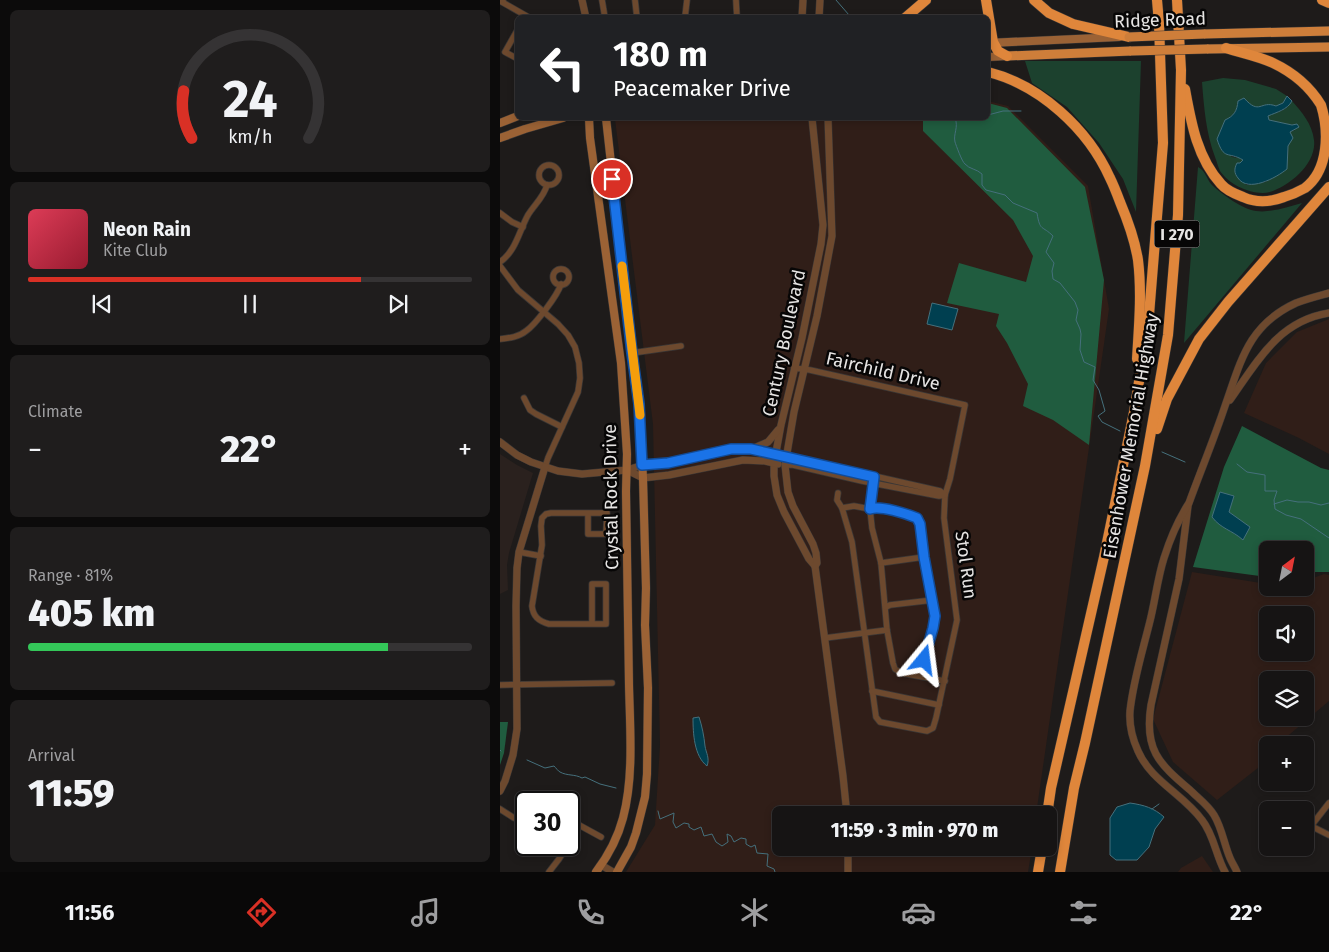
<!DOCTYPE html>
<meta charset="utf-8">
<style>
:root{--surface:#161414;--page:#1f1d1d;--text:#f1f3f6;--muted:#9e9ea0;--line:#353334;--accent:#d93025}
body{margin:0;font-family:"Fira Sans",sans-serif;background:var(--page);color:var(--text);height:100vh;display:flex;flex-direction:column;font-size:19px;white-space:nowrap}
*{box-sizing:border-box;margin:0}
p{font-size:16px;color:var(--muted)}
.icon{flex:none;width:28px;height:28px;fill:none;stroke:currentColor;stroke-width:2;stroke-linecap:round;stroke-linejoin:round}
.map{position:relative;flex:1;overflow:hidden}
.sheet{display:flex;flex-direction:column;gap:10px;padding:10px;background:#0c0b0b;width:500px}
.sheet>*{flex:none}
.guide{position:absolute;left:15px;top:15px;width:475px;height:105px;border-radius:8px;box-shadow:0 2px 8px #0003,0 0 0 1px var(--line);background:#202124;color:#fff;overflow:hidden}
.needle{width:32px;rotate:32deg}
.controls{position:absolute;left:759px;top:541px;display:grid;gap:10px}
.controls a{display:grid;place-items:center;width:55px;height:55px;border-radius:8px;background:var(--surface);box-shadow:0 2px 8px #0003,0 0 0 1px var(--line);font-size:25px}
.speed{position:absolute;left:15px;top:791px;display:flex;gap:10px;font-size:25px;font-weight:700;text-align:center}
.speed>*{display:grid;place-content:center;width:65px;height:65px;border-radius:50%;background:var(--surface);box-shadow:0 2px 8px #0003,0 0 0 1px var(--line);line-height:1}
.speed .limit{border:2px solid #111;border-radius:8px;background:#fff;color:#111}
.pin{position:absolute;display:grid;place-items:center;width:42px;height:42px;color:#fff;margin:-21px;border:2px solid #fff;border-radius:50%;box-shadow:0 1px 5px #0007}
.me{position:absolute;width:55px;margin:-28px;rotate:16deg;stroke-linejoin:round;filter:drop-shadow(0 0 4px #0008)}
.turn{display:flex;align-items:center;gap:18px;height:105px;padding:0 15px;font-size:22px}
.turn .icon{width:65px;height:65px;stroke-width:2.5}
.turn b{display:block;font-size:35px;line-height:42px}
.big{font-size:38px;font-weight:800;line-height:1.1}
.sheet .card{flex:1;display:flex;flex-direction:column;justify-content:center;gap:8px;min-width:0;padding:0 18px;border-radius:8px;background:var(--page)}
.sheet .dial{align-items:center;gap:0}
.dial svg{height:130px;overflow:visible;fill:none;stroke:var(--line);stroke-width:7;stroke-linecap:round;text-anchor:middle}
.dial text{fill:var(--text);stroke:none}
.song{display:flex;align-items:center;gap:15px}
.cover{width:60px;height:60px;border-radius:8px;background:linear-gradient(135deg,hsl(350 70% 55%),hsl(350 70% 35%))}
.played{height:5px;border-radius:2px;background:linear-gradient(90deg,var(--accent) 75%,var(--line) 75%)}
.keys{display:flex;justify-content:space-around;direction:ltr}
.heat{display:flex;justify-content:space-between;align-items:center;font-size:28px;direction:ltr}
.charge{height:8px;border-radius:4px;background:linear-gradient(90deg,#34c759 81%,var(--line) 0)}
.trip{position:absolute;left:272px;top:806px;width:285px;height:50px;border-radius:8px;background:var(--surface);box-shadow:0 2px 8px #0003,0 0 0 1px var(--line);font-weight:800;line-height:50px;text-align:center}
.dock{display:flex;height:80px;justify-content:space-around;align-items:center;background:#090808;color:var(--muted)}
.dock .icon{width:35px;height:35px}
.dock .on{color:var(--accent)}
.dock b{font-size:22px;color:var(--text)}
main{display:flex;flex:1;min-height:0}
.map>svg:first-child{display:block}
.commercial{fill:#301e18;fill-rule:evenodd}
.built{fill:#2a211e}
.green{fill:#1c412e}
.forest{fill:#205c3f}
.water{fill:#003f50;stroke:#45707c}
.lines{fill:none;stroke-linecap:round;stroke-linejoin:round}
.stream{stroke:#45707c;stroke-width:1}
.minor-casing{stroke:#3a3736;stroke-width:7}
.tertiary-casing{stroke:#3a3736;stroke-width:8}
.secondary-casing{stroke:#3a3736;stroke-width:9}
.trunk-casing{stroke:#3a3736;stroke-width:10}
.motorway-casing{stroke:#3a3736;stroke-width:11}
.minor{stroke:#6d492e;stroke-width:5.5}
.tertiary{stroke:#6d492e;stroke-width:7}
.secondary{stroke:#9b6235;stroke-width:8}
.trunk{stroke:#ce7e3a;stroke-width:9}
.motorway{stroke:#df863b;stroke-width:10}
.trunk-bridge-casing{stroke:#3a3736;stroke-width:10;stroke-linecap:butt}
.trunk-bridge{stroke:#ce7e3a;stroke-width:9}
.route-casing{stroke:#114b97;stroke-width:12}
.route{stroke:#1a73e8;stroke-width:9}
.slow{stroke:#f59e0b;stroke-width:9}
.labels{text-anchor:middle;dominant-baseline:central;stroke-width:5;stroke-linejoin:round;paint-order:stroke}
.shield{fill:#070606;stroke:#a3a1a1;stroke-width:1}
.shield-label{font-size:16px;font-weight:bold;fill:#e6e4e3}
.street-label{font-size:18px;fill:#e6e4e3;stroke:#070606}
</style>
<main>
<section class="sheet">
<div class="card dial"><svg viewBox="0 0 100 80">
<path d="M14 69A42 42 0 1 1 86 69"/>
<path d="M14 69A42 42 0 0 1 9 40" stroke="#d93025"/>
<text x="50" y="56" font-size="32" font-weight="700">24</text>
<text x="50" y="72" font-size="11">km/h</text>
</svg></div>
<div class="card">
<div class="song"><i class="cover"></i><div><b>Neon Rain</b><p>Kite Club</p></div></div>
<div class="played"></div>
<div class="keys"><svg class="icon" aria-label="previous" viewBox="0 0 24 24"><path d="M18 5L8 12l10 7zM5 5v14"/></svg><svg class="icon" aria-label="pause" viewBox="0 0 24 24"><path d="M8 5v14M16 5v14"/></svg><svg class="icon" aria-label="next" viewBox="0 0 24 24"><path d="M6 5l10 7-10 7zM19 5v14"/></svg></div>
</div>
<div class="card"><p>Climate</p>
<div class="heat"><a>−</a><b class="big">22°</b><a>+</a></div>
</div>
<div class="card"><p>Range · 81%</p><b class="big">405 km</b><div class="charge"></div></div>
<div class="card"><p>Arrival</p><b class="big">11:59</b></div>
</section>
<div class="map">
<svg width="829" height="872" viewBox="0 0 829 872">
<rect width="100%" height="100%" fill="#1e1b1a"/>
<g class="commercial">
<path d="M488 101 508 106 588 186 609 309 536 815H281V848H532L528 872H126L155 825 160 745 153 424 115 119 127 118H488Z"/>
<path d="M829 319V454L799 438 744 413 766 363 797 332Z"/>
<path d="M692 572 767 584 768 588H805V581L824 574 829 575V701L777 745H768L767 758 763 764 717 800 673 762 653 719ZM768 615H805V652H768ZM768 680H805V718H768Z"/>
<path d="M702 856 713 872H678L681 868Z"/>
</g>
<path class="built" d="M0 454 17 465 33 473 9 553 7 565 8 590 0 594Z"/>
<g class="green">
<path d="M525 61H641L636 212 623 179 599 143 567 107 532 83Z"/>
<path d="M723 78 745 80 776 89 787 96 783 103 776 106C766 102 758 111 750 105 747 103 746 101 744 98L738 101C737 111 734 116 725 120L717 139 732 157 739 158 744 160 740 163 746 185 766 182 788 157V146L790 132 795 130 792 125 769 120 768 115C778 113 787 110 792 101 802 112 812 124 814 140 817 163 790 186 770 192 754 196 730 186 720 171 718 167 717 162 715 157 706 133 704 108 702 82Z"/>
<path d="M698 167C706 171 707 180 712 185 723 195 742 209 756 211 771 213 787 207 802 203L684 343Z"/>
</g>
<g class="forest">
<path d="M488 103 507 108 585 187 604 280 589 445 553 420 523 406 528 384 507 343 496 326 499 314 447 303 459 263 526 282 533 256 513 220 423 131V118H488Z"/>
<path d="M742 426 821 468 829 470V572H811L805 576V550H768L767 577 693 567 724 467Z"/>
<path d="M0 722H8L4 753 0 765Z"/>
</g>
<g class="water">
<path d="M787 96 792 101C787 110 777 112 768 116L769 120 792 125 797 124 799 127 790 132 793 138 788 146 787 169C776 178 748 193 738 178 734 173 734 169 737 163H740L743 160C728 151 724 161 717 139L725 120C734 116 737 111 738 101L744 98C760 116 760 100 776 106L783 103Z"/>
<path d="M432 303 458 309 452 330 427 324Z"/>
<path d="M720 492 734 496 729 512 750 527 743 540C732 530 721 529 712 517Z"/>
<path d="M199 717C202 726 204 736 205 746 206 753 210 758 207 766 194 756 193 733 193 718Z"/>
<path d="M630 803C644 805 654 808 664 817L655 829 649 847 637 860H616L610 855V818L617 807Z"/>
</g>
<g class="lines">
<g class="stream">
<path d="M336 0 349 15 356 18"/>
<path d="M488 115 503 111H521"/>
<path d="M455 118C459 127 453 134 455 142 456 145 462 162 465 164 469 169 477 169 482 174V185L486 190 505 195 513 203 537 213C540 232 542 225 553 236L546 252 554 263 552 271 553 279 560 283 575 302 578 310 576 320 580 329 581 334 580 350 584 362 595 367 593 380 599 390 605 411 598 416 602 422 620 431"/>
<path d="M662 452 685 462"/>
<path d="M737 464 747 472 765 475V491H777L774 500 775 509 786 515 801 519 829 538"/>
<path d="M774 504 787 500 798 502H809L821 505 829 503"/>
<path d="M0 750 1 751"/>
<path d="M27 760 45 768 54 766C56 768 58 771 60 772 67 776 75 774 82 778L85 777 100 784 116 788"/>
<path d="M652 809 659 804"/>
<path d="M158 811 160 819 174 813 173 822 176 828 184 823 189 824V827L194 830 201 827 204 836 212 834 216 842 222 846 228 842 227 834 231 836 234 842 241 838 246 839V844L251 847 255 845 257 853 268 854 267 866 274 869 275 872"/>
</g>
<defs>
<g id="minor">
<path d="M3 0 2 2 30 18"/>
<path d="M102 0 105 18"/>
<path d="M135 0 137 18"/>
<path d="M236 0 237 18"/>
<path d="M184 18 185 17 187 0"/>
<path d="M18 29 5 52 18 59"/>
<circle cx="49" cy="175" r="10"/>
<path d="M0 213 12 222 23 227"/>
<path d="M0 262C16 251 19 231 28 215 34 205 44 197 47 185"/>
<path d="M0 266 18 290 58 324 68 335 75 347 79 363 80 378 78 392 48 458 45 467"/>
<circle cx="61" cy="277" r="8"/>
<path d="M0 339C9 338 19 337 26 331 35 325 58 295 61 284"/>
<path d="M132 353 181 346"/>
<path d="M294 368 310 370 465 405 450 479 445 495 444 518 457 620 436 718 433 728 427 731 380 722 376 717 352 542 342 508 337 500 338 493"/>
<path d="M24 398 30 410 36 414 62 427"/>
<path d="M285 465H293L362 481 439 496 445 495 440 491 286 456"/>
<path d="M374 480 370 509 372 528 381 563 387 630 393 663 395 669 401 673 445 681"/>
<path d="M342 508 354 506 370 509 373 508H380L417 518 420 524 424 557 435 616 433 628 419 676"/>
<path d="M88 513V534H106L107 513H51L46 514 42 518 41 526 42 545 32 606C33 616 38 621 49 624H106V584H92V624"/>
<path d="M19 552 41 556"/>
<path d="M381 563 424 557"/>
<path d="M386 607 390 605 433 600"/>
<path d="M325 638 387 630"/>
<path d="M0 685 112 683"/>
<path d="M372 691 439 705"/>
<path d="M829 803 811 826 829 835"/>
<path d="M0 809 14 818 26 819"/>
<path d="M69 819 79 825 69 844"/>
<path d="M79 825 101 837"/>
<path d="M49 872 59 859 68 845"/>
</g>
<g id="tertiary">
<path d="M82 0 86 18"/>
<path d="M302 18 303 0"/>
<path d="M319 18 320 0"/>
<path d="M312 118 323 225 321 244 302 338 281 425 274 463V476L277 495 284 512 309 559 315 566 343 776 347 815"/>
<path d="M730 400C757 362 778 321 829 313"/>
<path d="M0 442 17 455 31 462 58 471 82 474 127 470 143 465 168 463 231 449H251L286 456"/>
<path d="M254 448 268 442 278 430"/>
<path d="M127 470 143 478 169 475 243 460 265 461 278 464"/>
<path d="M688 506 679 579 651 705C644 749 658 763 690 790 698 798 708 805 714 815 722 828 724 844 730 858 732 863 735 867 737 872"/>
<path d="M315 566 317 563 316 553 313 544 293 506 288 492 285 465 294 412 317 316 332 236 328 118"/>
<path d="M0 791 5 781 13 755 17 729 16 606 17 568 19 552 45 467"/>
<path d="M101 865 113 872"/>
<path d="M348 872V848"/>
<path d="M725 872C716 856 714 835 702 820 683 794 651 781 638 751 632 738 629 725 630 711 633 682 642 653 649 625 655 603 657 580 664 558 670 539 678 520 689 503 701 470 714 439 725 406 741 361 748 325 796 303 806 299 818 296 829 293"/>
</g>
<g id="secondary">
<path d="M488 43 619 37"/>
<path d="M488 57 507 56"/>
<path d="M89 118 90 138 121 363 127 454 126 491C127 556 128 621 129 685 130 728 134 777 123 818 118 837 108 856 96 872"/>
<path d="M106 118 132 353 139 404 143 478 146 588 145 625 148 688 147 774 145 797 136 833 131 847 117 872"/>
<path d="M0 123 18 116"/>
<path d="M0 138 25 129 63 118"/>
</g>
<g id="trunk">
<path d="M704 34 829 31"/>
<path d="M707 49 829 47"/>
<path d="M507 56 631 51"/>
</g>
<g id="motorway">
<path d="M486 0 493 42 498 51 507 56"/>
<path d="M534 0 549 13 573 24 629 37"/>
<path d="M822 0 829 3"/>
<path d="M405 18 426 0"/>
<path d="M488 72C540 85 588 129 610 178 614 186 617 194 620 202 628 221 635 241 638 260 642 293 639 326 637 359"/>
<path d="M685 89C691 122 697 158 721 184 726 190 735 194 743 197 756 203 771 202 784 197 791 195 798 192 805 188 829 170 829 131 821 105 810 87 792 72 773 63 758 56 741 53 726 48"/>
<path d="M657 429 667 399 699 339 728 302 829 187"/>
<path d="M547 815 551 788 604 557 634 412 648 327 663 143 659 23 657 0"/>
<path d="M538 872 542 848"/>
<path d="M560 872 574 788 585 743 645 466 668 335 678 215 681 70 677 0"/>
</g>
</defs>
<use href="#minor" class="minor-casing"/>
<use href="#tertiary" class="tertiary-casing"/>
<use href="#secondary" class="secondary-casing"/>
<use href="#trunk" class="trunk-casing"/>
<use href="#motorway" class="motorway-casing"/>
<use href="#minor" class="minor"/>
<use href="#tertiary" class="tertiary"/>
<use href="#secondary" class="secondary"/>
<use href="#trunk" class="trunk"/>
<use href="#motorway" class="motorway"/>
<defs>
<g id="trunk-bridge">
<path d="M629 37 704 34"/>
<path d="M631 51 707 49"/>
</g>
</defs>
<use href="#trunk-bridge" class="trunk-bridge-casing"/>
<use href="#trunk-bridge" class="trunk-bridge"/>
</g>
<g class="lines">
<defs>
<path id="route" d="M112 179 132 353 139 404 142 465 168 463 231 449H251L374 477 370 509C380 505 407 514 417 518L420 524 424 557 435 616 433 628 424 660"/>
</defs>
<use href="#route" class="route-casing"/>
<use href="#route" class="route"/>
<path class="slow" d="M122 266 140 415"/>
</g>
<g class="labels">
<rect class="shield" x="654.5" y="220.5" width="45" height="27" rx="4"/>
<g class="shield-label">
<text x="677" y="234">I 270</text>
</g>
<g class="street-label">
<text transform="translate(660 20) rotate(-2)">Ridge Road</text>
<text transform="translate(284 343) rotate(-78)">Century Boulevard</text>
<text transform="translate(383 371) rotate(13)">Fairchild Drive</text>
<text transform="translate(631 436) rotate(-80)">Eisenhower Memorial Highway</text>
<text transform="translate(111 497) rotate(-91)">Crystal Rock Drive</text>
<text transform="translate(466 565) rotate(82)">Stol Run</text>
</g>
</g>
</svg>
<div class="controls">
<a><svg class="needle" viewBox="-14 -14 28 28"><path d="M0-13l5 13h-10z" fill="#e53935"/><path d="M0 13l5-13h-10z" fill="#9e9ea0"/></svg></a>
<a><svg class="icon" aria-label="sound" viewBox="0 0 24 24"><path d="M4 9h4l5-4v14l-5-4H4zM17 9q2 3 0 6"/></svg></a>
<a><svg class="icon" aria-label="layers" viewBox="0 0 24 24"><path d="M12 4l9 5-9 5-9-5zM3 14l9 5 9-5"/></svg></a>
<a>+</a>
<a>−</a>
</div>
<div class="speed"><div class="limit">30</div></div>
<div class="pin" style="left:112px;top:179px;background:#d93025"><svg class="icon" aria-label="arrive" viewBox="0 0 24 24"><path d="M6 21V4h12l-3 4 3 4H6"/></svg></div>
<svg class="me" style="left:424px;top:660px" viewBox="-20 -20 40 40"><path d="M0-17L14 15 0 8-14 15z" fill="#1a73e8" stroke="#fff" stroke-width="4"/></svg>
<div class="trip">11:59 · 3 min · 970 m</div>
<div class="guide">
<div class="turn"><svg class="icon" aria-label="left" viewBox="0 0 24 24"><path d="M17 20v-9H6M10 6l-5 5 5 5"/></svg><div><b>180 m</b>Peacemaker Drive</div></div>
</div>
</div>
</main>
<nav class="dock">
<b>11:56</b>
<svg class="icon on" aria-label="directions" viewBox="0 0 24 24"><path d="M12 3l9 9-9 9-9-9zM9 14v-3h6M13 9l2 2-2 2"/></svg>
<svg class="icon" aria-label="music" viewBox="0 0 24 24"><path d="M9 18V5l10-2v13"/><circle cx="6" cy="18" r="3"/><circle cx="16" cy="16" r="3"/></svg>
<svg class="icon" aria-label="phone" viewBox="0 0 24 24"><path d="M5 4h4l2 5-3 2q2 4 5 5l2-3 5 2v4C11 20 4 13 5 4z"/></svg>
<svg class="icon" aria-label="climate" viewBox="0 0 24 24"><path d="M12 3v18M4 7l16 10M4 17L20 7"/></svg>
<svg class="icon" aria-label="car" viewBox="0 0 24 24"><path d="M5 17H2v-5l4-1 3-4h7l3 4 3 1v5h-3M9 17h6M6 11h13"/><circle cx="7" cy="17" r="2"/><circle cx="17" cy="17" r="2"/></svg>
<svg class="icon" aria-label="filters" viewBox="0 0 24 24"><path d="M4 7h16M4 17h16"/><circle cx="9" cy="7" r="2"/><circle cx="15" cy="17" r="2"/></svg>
<b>22°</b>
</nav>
